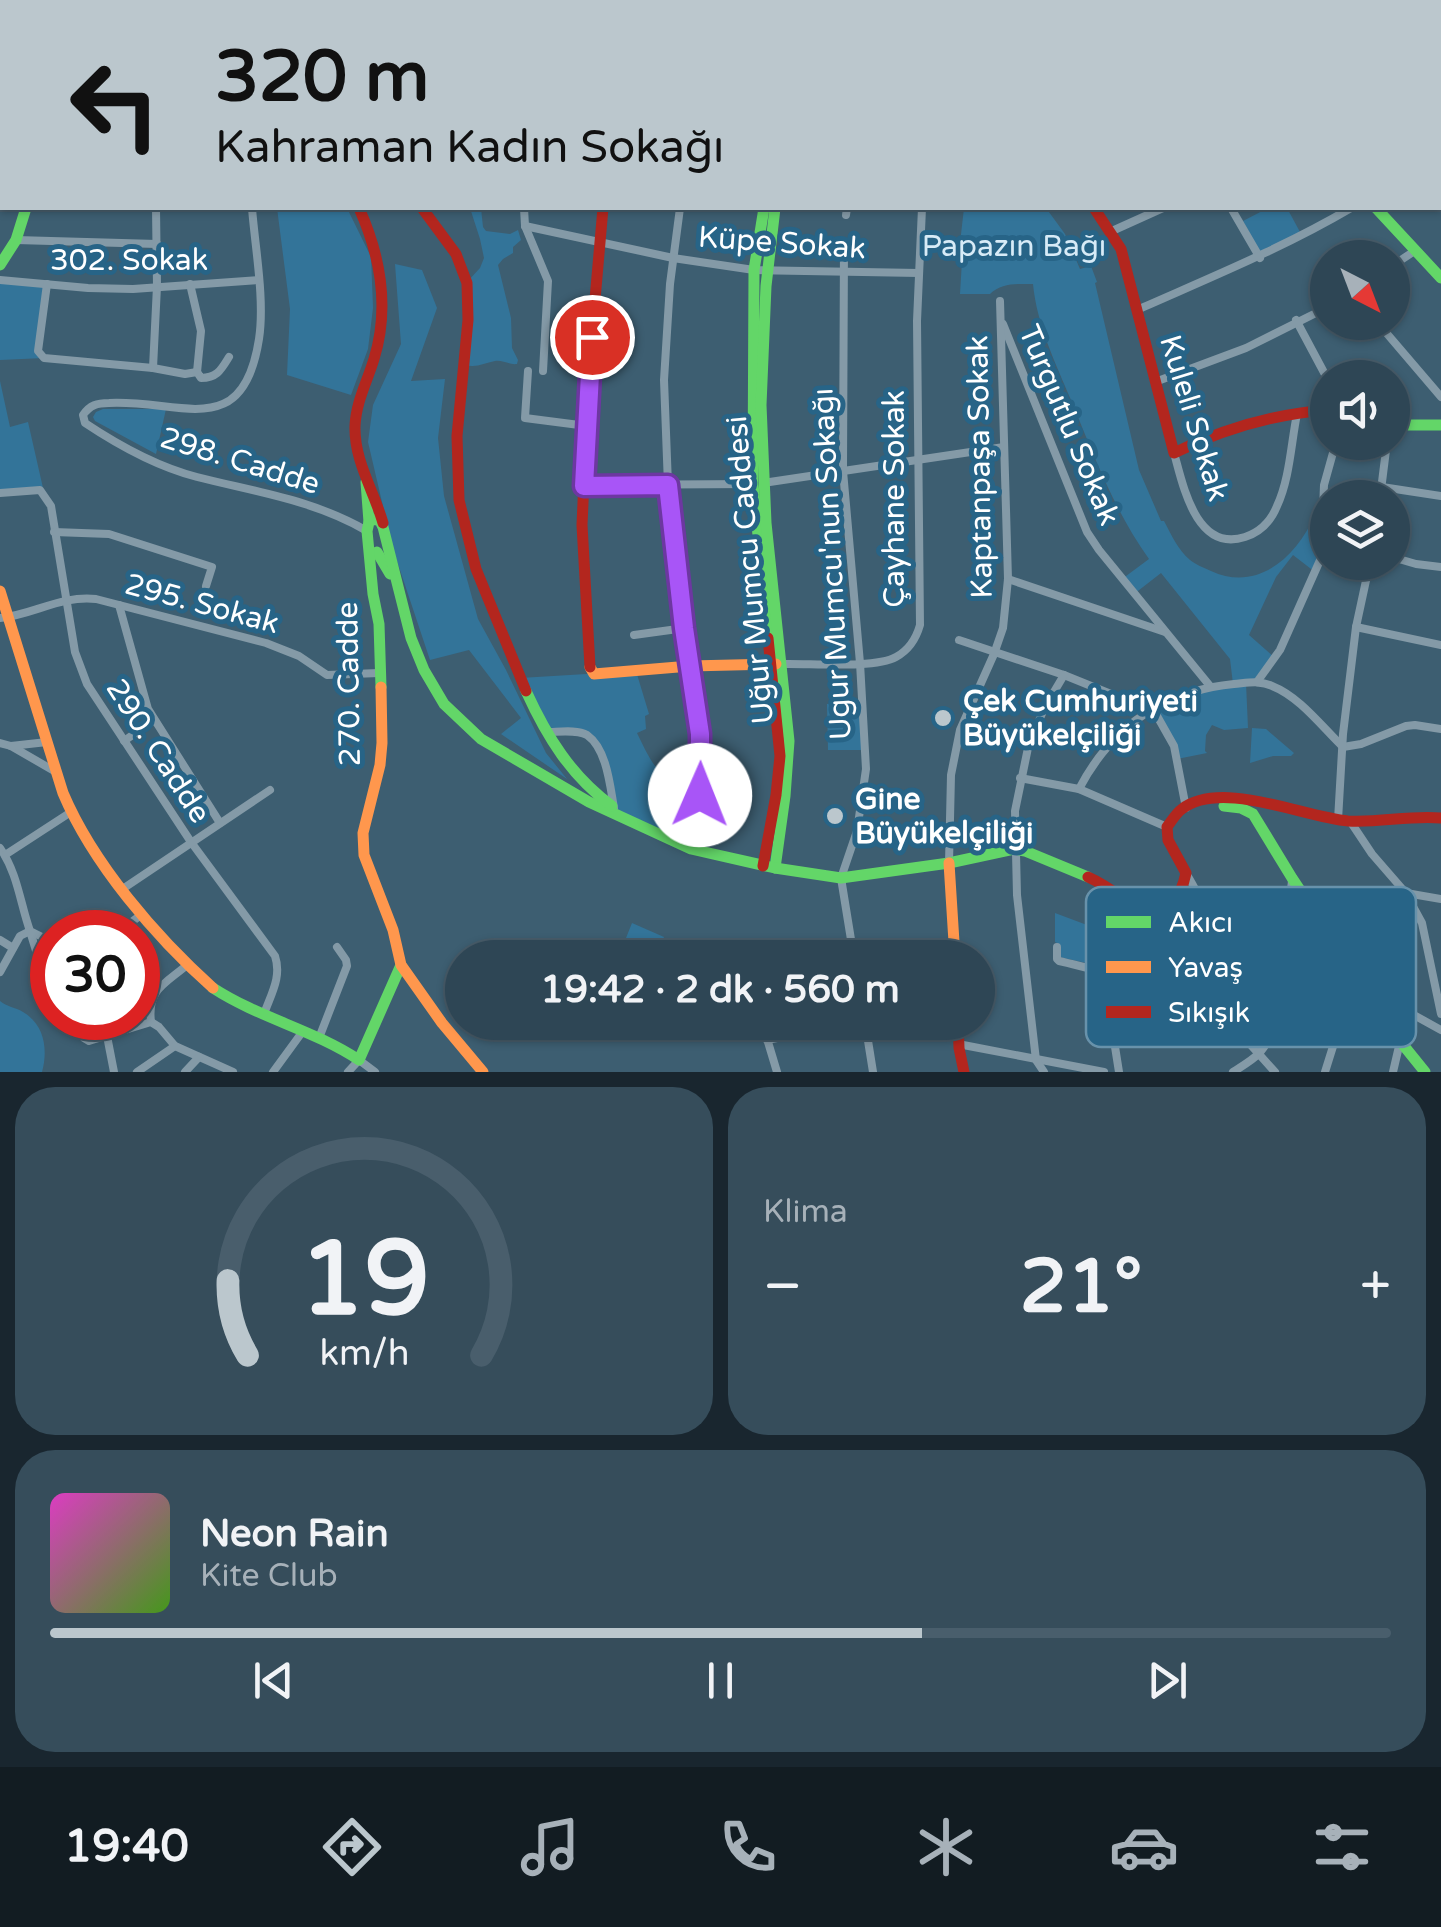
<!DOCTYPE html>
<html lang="tr">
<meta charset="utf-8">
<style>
:root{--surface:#2e4655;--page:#364d5b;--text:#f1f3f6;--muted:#a7b1b9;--line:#495e6c;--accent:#bbc7cd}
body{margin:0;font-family:"Varela Round",sans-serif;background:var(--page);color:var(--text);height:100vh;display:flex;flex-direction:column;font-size:38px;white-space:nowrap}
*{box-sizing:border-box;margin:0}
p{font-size:32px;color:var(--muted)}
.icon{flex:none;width:55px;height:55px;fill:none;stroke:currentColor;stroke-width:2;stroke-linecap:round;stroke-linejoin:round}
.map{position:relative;height:1072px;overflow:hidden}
.details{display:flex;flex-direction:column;gap:15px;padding:15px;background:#19262f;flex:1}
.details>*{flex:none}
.guide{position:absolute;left:0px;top:0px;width:1442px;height:210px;box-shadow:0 2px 8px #0004,0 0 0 2px var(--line);background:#bbc7cd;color:#111;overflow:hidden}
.needle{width:65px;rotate:138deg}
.buttons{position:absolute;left:1310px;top:240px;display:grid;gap:20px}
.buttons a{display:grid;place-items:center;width:100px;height:100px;border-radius:50%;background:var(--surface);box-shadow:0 2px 8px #0004,0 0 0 2px var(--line);font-size:50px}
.speed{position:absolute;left:30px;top:910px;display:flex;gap:20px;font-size:50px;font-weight:700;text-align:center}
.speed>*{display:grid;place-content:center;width:130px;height:130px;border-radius:50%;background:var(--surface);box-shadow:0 2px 8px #0004,0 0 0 2px var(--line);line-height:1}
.speed .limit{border:15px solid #d22;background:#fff;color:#111}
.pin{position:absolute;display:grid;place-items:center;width:85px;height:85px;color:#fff;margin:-42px;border:5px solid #fff;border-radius:50%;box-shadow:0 2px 10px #0007}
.me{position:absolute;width:110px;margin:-55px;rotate:1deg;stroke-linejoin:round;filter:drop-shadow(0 0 8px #0008)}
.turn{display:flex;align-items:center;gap:35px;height:210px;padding:0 50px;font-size:45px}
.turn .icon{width:130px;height:130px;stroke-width:2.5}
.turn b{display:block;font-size:70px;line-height:85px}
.big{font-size:75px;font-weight:700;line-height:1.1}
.details .card{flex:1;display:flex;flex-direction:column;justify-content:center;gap:15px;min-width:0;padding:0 35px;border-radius:40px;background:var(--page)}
.details .dial{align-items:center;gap:0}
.dial svg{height:260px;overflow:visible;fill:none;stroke:var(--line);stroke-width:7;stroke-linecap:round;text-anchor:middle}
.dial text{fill:var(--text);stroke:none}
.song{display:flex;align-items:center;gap:30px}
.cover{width:120px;height:120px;border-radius:15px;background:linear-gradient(135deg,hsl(310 70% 55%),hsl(100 70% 35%))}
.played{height:10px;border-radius:5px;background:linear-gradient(90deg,var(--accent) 65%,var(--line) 65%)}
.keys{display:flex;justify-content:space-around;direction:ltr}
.heat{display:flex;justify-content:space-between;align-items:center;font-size:55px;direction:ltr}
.details .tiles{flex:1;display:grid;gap:15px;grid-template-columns:1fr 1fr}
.card:last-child{grid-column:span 2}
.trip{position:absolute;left:445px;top:940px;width:550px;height:100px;border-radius:50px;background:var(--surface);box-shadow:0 2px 8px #0004,0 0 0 2px var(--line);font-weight:700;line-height:100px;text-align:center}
.menu{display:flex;height:160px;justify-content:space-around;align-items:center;background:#121c22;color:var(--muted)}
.menu .icon{width:70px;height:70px}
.menu .selected{color:var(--accent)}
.menu b{font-size:45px;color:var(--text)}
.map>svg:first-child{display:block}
.green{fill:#337499}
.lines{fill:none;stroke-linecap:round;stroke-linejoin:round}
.street{stroke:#849aa7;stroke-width:8}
.fast{stroke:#63d668;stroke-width:11}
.slow{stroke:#ff974d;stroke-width:11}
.jam{stroke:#b3261e;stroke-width:11}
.route-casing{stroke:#6d37a1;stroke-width:25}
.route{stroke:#a855f7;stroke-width:18}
.poi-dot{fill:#bbc7cd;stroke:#276487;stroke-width:4}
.labels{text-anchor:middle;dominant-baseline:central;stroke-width:10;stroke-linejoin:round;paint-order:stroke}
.street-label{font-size:30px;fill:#fff;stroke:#276487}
.park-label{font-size:30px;fill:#d7ebf7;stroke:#276487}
.poi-label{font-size:30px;font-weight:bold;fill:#fff;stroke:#276487;text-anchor:start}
.key{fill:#276487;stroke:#6892ab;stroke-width:2.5}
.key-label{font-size:28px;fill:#fff}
</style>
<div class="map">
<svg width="1441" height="1072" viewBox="0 0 1441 1072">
<rect width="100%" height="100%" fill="#3d5e71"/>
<g class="green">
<path d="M277 208H347L371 257 373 308 368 349 351 395 287 375 290 309Z"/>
<path d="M470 208H481L483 227 486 231 510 234 518 230 521 240 513 247V253L503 259 498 265 511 318 512 348 518 360 517 364C509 365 503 360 495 361 484 363 477 368 465 365L467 282 480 268 484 258 480 239Z"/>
<path d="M964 208H1046L1065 234 1080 269 1091 266 1097 282 1095 283 1139 470 1161 521H1164C1171 534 1178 550 1190 560 1195 564 1204 568 1211 571 1258 593 1297 556 1315 515L1323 517V540L1315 572 1293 555 1276 577 1249 635 1275 658 1257 682 1246 683 1248 728 1224 730 1212 725 1206 735 1205 751 1207 753 1177 759 1152 707 1233 684 1230 659 1161 573 1134 594 1122 579 1149 559C1114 510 1094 456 1071 400 1055 362 1037 325 1033 284 1018 284 1002 282 990 294H960L963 244 960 243Z"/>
<path d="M1268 208H1287L1300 232 1260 252 1243 221Z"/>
<path d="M395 264 422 270 437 308 411 381 445 379 438 438 444 496 478 619 506 670 546 753 567 779 501 734 521 718 469 650 430 660 393 549 368 442 373 405 401 344Z"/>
<path d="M0 280 47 284 38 351 44 358 0 360Z"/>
<path d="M0 381 10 427 28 422 43 488 0 493Z"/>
<path d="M103 409H166L156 454 95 421 93 417 96 412Z"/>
<path d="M636 671 649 714 645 716 646 729 637 733C657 774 657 775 700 790L691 849 614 808 605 760 589 737 546 732 520 678Z"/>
<path d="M862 701 865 750H828L827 704Z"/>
<path d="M1252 728 1266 729 1294 753 1291 756H1273L1250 763Z"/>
<path d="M1055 913 1103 931 1096 965 1059 957V944L1055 942Z"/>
<path d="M632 923 664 937 656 957 624 943Z"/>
<path d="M0 1001C7 1007 15 1007 23 1012 45 1025 48 1050 42 1072H0Z"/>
</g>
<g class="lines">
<g class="street">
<path d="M446 0V2"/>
<path d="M850 0 851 2"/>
<path d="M1085 0 1086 2"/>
<path d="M1395 0 1398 2"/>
<path d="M255 2 256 0"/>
<path d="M713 2V0"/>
<path d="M1370 2 1373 0"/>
<path d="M0 29H2"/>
<path d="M1440 47 1441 48"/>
<path d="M0 118H2"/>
<path d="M1440 128 1441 127"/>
<path d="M0 160H2"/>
<path d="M0 192H2"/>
<path d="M252 208C255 247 265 300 259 339 243 443 180 399 109 403 97 403 90 405 83 415L85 423C118 445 158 467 197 477 256 492 314 500 367 531"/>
<path d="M524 208 525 226 548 281 543 371"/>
<path d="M680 208 670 284 664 380 668 485 685 628 700 734V795L691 849"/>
<path d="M1231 208 1260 258"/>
<path d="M846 215 847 208"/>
<path d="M525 226 673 258 754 270 919 273"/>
<path d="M1112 231 1163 208"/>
<path d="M16 240 157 244"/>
<path d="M844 244 843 471 860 663 866 769 857 831 841 878 854 958"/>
<path d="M1392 266 1416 250"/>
<path d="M0 280 88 288 133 289 258 280"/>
<path d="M47 284 38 351 44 358 153 368 185 374 197 372 201 378C217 378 221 370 229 357"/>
<path d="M190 284 201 331 197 372"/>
<path d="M1137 310C1209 278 1283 248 1351 208"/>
<path d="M1296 320 1328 380"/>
<path d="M1377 322 1441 397"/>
<path d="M1003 324 1087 532 1099 550 1210 686"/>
<path d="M153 368 157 286 156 208"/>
<path d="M528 371 525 418 587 426"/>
<path d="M1155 382 1246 348 1328 307"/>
<path d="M1174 453C1183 485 1196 553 1245 537 1260 532 1271 521 1277 506 1290 478 1291 443 1297 414"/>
<path d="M763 483 1004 447"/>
<path d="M583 485 753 484"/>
<path d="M1382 487 1441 496"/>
<path d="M0 493 40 490 51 506 75 652 87 684 191 842 275 956C282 977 271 994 264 1014"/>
<path d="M1380 498 1387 442"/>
<path d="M54 532 109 534 212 567 206 586"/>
<path d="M1392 557 1416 564 1441 567"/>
<path d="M1008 579 1165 632"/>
<path d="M119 605 148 709 220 823"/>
<path d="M0 618C33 615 61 595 96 599L266 643 299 656 327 675 379 673"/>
<path d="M1356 627 1441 645"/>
<path d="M634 635 685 628"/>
<path d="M959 640 1064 675 1148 709"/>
<path d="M782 664C809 663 875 669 896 657 909 650 916 639 920 625L917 321 922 208"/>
<path d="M1257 682 1280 650 1321 558 1324 485 1336 442"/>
<path d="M1152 707 1174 746 1186 808"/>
<path d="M547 732C558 732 577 729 587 735 607 749 610 786 614 808"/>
<path d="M124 741 154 720"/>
<path d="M0 743 11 746 56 772"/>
<path d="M11 746 47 742"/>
<path d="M1343 747 1361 744 1406 726 1415 725 1441 729"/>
<path d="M1020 778 1079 789 1167 827"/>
<path d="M1079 789C1112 726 1164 691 1234 684 1247 683 1260 680 1272 686 1300 697 1322 727 1343 747"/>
<path d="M1338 820 1343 734 1356 627 1370 562"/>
<path d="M1350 821 1372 854 1405 892 1422 923 1441 1014"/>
<path d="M0 848C18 874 20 903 30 931L52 942"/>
<path d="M5 855 71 812"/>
<path d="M949 863 951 775 960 730 994 654 1003 628 1008 579 1000 301"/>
<path d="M121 890 270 790"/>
<path d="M1406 893 1441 899"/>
<path d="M118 932 141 915"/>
<path d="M0 940 13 948"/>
<path d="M1057 947V959L1059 961C1091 968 1161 990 1190 977 1202 972 1208 958 1210 945 1213 919 1199 895 1186 873"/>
<path d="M748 958C759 949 787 947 799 958"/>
<path d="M1103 971 1119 1072"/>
<path d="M0 972 20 936 30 931 41 967 52 988"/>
<path d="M1190 977 1275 1072"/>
<path d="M71 1018 84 1038 89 1041 151 1022 159 1027 175 1046 233 1072"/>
<path d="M151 1022C147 989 165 984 187 965"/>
<path d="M762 1022 777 1072"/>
<path d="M865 1022 873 1072"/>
<path d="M107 1036 114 1072"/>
<path d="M319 1038 347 966 346 960 337 947"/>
<path d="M767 1040 857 1022"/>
<path d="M958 1044 1104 1072"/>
<path d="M137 1072 175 1046"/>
<path d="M185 1072 199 1057"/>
<path d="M273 1072 303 1031"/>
<path d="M348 1072 359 1060 375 1072"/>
<path d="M1044 1072 1036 1060 1017 895 1015 811 1029 743 1045 707 1064 675"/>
<path d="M1233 1072C1257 1057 1265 1053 1274 1025L1292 881"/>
<path d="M1325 1072 1356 973 1412 1014 1441 1030"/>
<path d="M1393 1072 1400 1042"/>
</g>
<g class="fast">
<path d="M180 0 187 2"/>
<path d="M1204 0 1206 2"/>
<path d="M643 2 644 0"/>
<path d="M805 2 806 0"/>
<path d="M815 2 817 0"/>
<path d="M0 95 2 97"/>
<path d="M1440 145 1441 146"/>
<path d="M764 208 754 270 753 484 768 638"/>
<path d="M775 208 766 286 761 405 766 523 789 741 785 796 775 868"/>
<path d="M1376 208 1441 278"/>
<path d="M0 265 16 240 26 208"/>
<path d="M1392 425H1441"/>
<path d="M366 482 369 522"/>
<path d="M377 552 390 574"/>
<path d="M381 687 379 624 373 594 367 531 369 522 374 519 380 521 383 527 411 638 424 670 444 704 481 739 589 802 691 849 775 868 841 878 949 863 1014 849 1025 851 1088 877"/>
<path d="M526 691C547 737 571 776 612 806"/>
<path d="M1224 806 1241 808 1253 814 1292 878 1400 1041 1425 1072"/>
<path d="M213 988C259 1018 314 1030 359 1060L401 965"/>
</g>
<g class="slow">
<path d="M964 0 966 2"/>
<path d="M1301 0 1303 2"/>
<path d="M0 591 63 793C93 864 156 937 213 988"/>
<path d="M590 667 594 674 690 666 776 664"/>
<path d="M381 687 382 743 380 765 363 833 364 855 393 930 401 965 442 1023 483 1072"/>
<path d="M949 863 955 958"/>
</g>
<g class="jam">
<path d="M359 208C381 257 390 307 374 359 367 382 356 402 355 426 354 461 374 491 383 523"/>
<path d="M422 208 456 254 467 283 468 320 457 436 459 500 476 569 526 691"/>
<path d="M1094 208 1121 249 1174 453C1223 429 1273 414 1328 410"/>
<path d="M590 667 582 525 589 368 603 208"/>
<path d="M763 866 776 795 780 756 768 638"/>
<path d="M1088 877C1104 884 1116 893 1130 903 1135 906 1139 910 1144 912 1169 921 1182 892 1186 873L1168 840 1167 827C1171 822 1176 813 1182 809 1221 779 1303 817 1348 821 1379 823 1410 815 1441 818"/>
<path d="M958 1022 959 1048 964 1072"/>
</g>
</g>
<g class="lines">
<defs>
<path id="route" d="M592 337 584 486 668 485 684 628 700 734V795"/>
</defs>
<use href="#route" class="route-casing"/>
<use href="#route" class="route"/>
</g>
<g class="poi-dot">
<circle cx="943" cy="718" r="10"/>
<circle cx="835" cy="816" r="10"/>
</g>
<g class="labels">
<g class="street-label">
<text transform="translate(782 243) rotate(4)">Küpe Sokak</text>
<text x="129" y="260">302. Sokak</text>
<text transform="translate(1194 418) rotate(73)">Kuleli Sokak</text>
<text transform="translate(1069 425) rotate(67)">Turgutlu Sokak</text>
<text transform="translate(240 461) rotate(17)">298. Cadde</text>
<text transform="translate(980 467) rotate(-91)">Kaptanpaşa Sokak</text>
<text transform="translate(894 499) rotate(-90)">Çayhane Sokak</text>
<text transform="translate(832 564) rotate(-93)">Ugur Mumcu'nun Sokağı</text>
<text transform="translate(750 570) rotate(-95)">Uğur Mumcu Caddesi</text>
<text transform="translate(202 604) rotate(15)">295. Sokak</text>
<text transform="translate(349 684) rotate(-91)">270. Cadde</text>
<text transform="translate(158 751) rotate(57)">290. Cadde</text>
</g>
<g class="park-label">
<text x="1014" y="246">Papazın Bağı</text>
</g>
<g class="poi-label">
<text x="963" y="701">Çek Cumhuriyeti<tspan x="963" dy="34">Büyükelçiliği</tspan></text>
<text x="855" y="799">Gine<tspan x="855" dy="34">Büyükelçiliği</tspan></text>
</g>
</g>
<rect x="1086" y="887" width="330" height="160" rx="15" class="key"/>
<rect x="1106" y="916" width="45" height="12" fill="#63d668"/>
<rect x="1106" y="961" width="45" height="12" fill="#ff974d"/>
<rect x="1106" y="1006" width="45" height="12" fill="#b3261e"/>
<g class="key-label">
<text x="1168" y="932">Akıcı</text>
<text x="1168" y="977">Yavaş</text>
<text x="1168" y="1022">Sıkışık</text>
</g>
</svg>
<div class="buttons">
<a><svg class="needle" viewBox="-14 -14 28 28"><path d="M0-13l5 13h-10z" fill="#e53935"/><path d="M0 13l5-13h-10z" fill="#a7b1b9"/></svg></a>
<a><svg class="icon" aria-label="sound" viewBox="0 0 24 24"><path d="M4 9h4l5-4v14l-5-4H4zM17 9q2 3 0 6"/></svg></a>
<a><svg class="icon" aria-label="layers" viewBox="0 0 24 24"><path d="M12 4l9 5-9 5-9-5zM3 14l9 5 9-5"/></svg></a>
</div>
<div class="speed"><div class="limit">30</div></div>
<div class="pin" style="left:592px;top:337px;background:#d93025"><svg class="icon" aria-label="arrive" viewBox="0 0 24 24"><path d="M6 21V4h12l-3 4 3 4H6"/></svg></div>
<svg class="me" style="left:700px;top:795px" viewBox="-20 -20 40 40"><circle r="19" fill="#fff"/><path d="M0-13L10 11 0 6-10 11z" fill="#a855f7"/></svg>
<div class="trip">19:42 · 2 dk · 560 m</div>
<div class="guide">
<div class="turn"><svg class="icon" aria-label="left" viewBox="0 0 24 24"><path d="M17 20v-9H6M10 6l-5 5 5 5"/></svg><div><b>320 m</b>Kahraman Kadın Sokağı</div></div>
</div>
</div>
<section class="details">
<div class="tiles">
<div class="card dial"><svg viewBox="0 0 100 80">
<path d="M14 69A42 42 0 1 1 86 69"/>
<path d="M14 69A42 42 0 0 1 8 46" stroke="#bbc7cd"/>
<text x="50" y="56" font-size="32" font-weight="700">19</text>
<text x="50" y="72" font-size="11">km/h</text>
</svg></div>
<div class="card"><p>Klima</p>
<div class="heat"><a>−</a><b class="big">21°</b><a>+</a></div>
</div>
<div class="card">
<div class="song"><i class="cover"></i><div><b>Neon Rain</b><p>Kite Club</p></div></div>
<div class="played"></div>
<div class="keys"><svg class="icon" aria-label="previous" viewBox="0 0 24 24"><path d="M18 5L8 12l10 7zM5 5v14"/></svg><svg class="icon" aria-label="pause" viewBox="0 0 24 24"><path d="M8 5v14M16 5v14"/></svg><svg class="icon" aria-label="next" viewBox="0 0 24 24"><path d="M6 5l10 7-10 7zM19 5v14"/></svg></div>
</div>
</div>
</section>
<nav class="menu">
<b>19:40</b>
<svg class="icon selected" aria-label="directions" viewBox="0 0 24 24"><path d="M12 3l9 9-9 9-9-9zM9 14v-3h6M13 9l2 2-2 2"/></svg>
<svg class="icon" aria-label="music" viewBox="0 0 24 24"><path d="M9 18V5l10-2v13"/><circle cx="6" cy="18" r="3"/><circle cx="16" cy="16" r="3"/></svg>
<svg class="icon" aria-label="phone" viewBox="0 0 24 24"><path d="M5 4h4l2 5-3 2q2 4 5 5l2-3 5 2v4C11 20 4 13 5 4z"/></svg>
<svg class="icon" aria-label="climate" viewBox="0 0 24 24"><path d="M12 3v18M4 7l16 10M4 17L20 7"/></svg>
<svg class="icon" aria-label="car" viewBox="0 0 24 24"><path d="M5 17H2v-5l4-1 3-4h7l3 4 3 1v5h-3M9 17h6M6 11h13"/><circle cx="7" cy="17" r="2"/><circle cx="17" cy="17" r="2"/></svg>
<svg class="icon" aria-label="filters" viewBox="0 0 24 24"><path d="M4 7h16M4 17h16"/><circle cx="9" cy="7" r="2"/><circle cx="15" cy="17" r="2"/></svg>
</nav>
